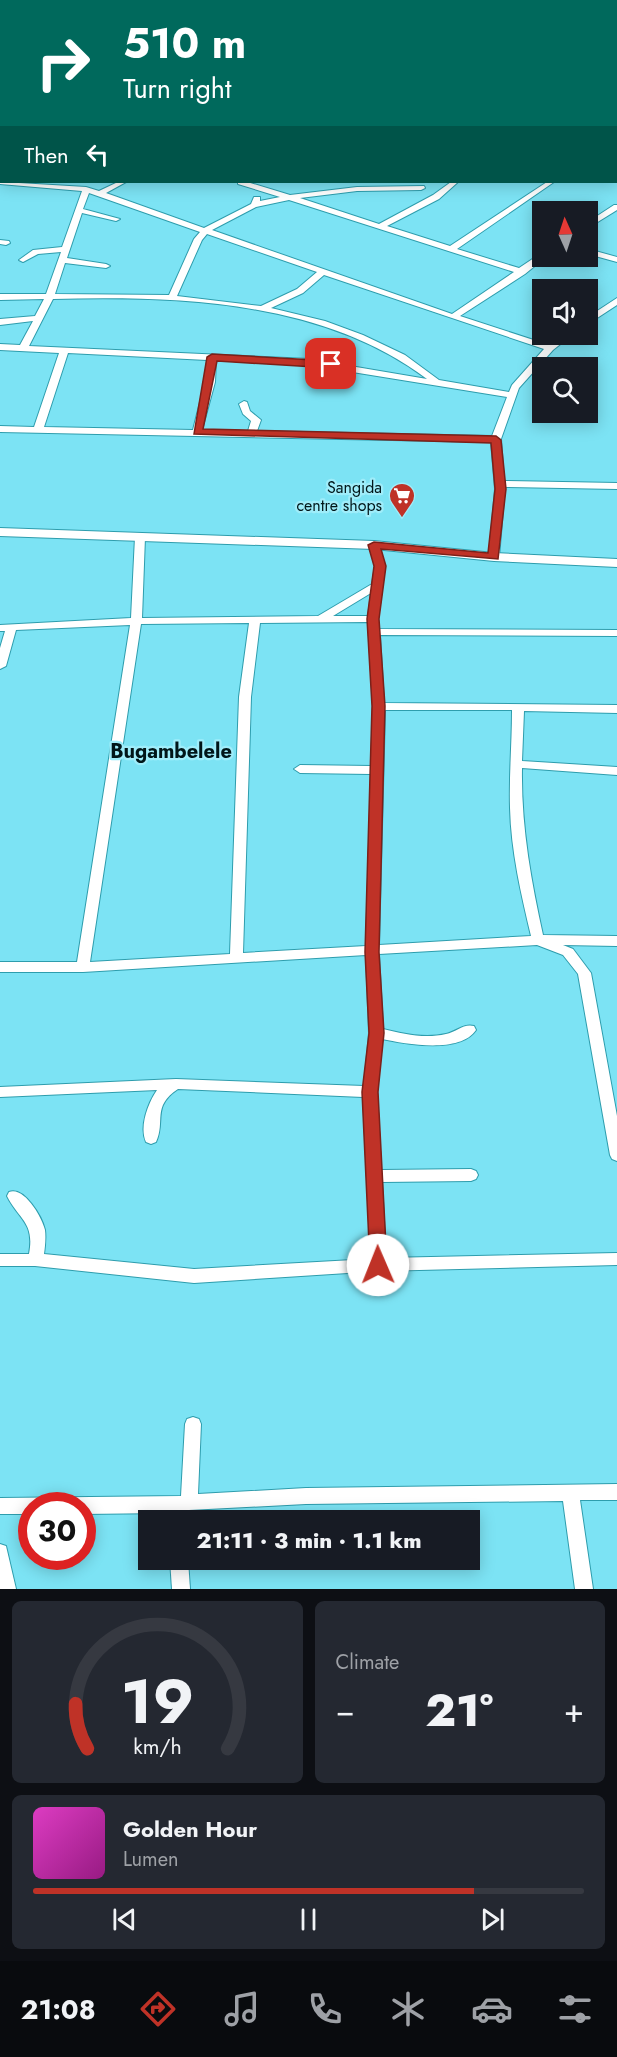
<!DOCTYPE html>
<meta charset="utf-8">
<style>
:root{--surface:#171b24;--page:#242831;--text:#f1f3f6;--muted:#9ea1a6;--line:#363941;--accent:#bf3227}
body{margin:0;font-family:Jost,sans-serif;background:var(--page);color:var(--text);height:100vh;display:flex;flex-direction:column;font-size:22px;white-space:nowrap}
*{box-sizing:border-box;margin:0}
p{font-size:20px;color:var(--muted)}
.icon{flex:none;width:33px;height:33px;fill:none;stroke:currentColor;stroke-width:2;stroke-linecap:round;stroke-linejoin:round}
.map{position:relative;height:1589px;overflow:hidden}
.drawer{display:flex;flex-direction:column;gap:12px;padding:12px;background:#0d0f14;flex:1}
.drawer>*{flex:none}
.top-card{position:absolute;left:0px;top:0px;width:618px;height:183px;box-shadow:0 3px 15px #0003;background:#00695c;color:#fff;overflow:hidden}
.needle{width:39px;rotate:357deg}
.buttons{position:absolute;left:532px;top:201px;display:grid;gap:12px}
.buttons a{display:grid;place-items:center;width:66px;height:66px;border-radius:0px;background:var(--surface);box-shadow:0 3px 15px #0003;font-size:30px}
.speed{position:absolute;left:18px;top:1492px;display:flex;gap:12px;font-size:30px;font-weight:700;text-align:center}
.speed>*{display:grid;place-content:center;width:78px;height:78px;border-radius:50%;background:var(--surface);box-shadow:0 3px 15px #0003;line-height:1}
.speed .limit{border:9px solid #d22;background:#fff;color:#111}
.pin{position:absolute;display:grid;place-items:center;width:51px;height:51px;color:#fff;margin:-26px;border-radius:12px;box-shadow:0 3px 9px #0006}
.me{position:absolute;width:66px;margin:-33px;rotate:359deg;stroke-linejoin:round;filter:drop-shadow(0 0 4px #0008)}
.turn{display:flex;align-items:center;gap:21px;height:126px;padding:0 24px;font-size:27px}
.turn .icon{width:78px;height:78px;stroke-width:2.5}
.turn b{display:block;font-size:42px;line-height:51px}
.then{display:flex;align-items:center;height:57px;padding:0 24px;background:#0003;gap:12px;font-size:22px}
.big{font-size:45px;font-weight:800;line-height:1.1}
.drawer .widget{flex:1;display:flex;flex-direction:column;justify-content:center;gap:9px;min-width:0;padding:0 21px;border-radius:9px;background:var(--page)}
.drawer .dial{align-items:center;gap:0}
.dial svg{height:156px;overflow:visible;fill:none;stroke:var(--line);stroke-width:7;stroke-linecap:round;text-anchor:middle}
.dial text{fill:var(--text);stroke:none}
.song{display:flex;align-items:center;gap:18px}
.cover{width:72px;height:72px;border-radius:9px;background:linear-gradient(135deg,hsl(310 70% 55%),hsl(310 70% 35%))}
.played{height:6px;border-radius:3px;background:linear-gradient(90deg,var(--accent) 80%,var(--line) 80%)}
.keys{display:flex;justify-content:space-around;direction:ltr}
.heat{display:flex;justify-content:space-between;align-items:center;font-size:33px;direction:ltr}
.drawer .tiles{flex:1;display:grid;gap:12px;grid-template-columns:1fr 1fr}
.widget:last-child{grid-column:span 2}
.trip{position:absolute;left:138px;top:1510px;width:342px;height:60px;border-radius:0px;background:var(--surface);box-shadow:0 3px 15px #0003;font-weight:800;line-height:60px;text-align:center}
.menu{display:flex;height:96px;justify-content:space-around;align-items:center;background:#090b0e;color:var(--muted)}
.menu .icon{width:42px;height:42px}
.menu .current{color:var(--accent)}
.menu b{font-size:27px;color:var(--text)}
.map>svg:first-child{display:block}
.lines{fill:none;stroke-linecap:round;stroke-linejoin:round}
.minor-casing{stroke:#2e9dad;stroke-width:2}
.tertiary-casing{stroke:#2e9dad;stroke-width:2}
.minor{fill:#fff;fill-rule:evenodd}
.tertiary{fill:#fff;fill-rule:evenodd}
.route{fill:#bf3227;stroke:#7c2019;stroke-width:1.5}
.labels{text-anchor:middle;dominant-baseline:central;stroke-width:4.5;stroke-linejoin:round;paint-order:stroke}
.poi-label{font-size:16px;fill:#011619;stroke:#9fedfa;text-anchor:end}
.quarter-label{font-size:20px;font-weight:bold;fill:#011619;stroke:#9fedfa}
</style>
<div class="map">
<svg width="617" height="1589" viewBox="0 0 617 1589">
<rect width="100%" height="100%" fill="#7ce3f4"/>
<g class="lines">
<defs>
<g id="minor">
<path d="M108 0 119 2H109Z"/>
<path d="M136 0H143L134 2Z"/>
<path d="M265 0 278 2H266Z"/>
<path d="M307 0H315L305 2Z"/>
<path d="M361 0H369L370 1 362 2Z"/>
<path d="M425 0H432L434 2H426Z"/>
<path d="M0 2H2V7L0 6Z"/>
<path d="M2 26V31H0V27Z"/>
<path d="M0 72H2L0 77Z"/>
<rect x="616" y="89" width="1" height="4"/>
<rect x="0" y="119" width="2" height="5"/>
<rect x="616" y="135" width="1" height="4"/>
<rect x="0" y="151" width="2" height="4"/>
<rect x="616" y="175" width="1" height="4"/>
<path d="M0 180 2 182 86 187 99 191 118 182H126L106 193 204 228 251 204 254 197H260V201L280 197 238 184V182H247L290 195 357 187 424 186 425 188 421 190 357 191 300 198 379 224 433 195 451 182H458L439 199 387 226 450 246 547 182H554L457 249 519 268 540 254H543V256H547L525 274 460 316 549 345 563 334H573L553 350 519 388 501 439 504 481 617 483V489L505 487 499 557 494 560 489 557 495 489 491 442 0 432V426L34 427 59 353 0 350V344L20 345 33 321 0 325V319L35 316 44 299 0 300V294H46L61 252 38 254 23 262 19 260 33 250 62 247 82 191 0 184ZM89 193 200 232 194 239 169 295 55 294 65 263 106 268 110 266 106 264 67 258 82 213 116 221 120 219 83 209ZM289 200 514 272 452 314 212 230 256 207ZM207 234 317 272 297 289 261 306 177 296 202 240ZM324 275 544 349 512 385 509 392 439 380 405 355 363 335 325 321 271 308 303 293ZM53 299C179 296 322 300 427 379L309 359 29 346ZM68 353 207 360 205 382 193 430 44 427ZM216 360 309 365 507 397 492 436 257 431 261 420 250 411 247 402 244 401 239 404 243 414 251 421 248 431 202 430 215 382Z"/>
<path d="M614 205H617V210L588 228V222Z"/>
<path d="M0 240 9 241 10 243 6 245 0 244Z"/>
<path d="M588 249 617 257V262L588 254Z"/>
<path d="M617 298V305L588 324V317Z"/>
<path d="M140 534 145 537 142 618 318 616 372 584 375 566 369 545 374 542 379 545 385 566 378 619 379 629 617 630V636L380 635 384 703 617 705V713L524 711 522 761 617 767V775L522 768C521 826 531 880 543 935L617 936V946L563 945 573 949 591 973 617 1116V1161L612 1159 610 1155 578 974 563 955 537 945 379 954 383 1029C403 1034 425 1039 446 1034 456 1032 464 1023 474 1026L476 1030C460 1054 406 1044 382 1039L377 1092 381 1170 471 1169 476 1171 478 1175 476 1179 471 1181 382 1182 386 1258 617 1253V1265L379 1271 194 1283 35 1266H0V1254H29C35 1222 19 1220 7 1196L9 1192C24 1186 42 1217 45 1230 46 1238 45 1247 44 1254L194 1269 371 1259 363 1097 178 1089C151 1107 166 1121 156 1142L151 1144 146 1142C139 1127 148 1103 157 1090L0 1097V1087L176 1079 364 1086 369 1033 366 955 83 972H0V962H77L130 625 16 630 6 666 0 669V648L5 631H0V625L131 618 135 537ZM371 593 368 616H333ZM368 622 373 706 371 766 300 765 294 769 300 773 371 774 366 946 243 953 251 697 260 623ZM249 623 239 697 230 954 90 962 141 624ZM385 710H512C512 743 509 775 510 808 511 851 521 894 531 936L379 945Z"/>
<path d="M193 1417 199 1419 201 1424 198 1494 306 1488 617 1484V1500H580L593 1589H575L563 1501 306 1504 189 1510 185 1511 186 1521H168V1513L82 1514V1506H32V1514H0V1498L181 1496 185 1424 187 1419Z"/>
<path d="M0 1544 6 1546 16 1589H0Z"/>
<path d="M170 1560H188L190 1589H172Z"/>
</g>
<path id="tertiary" d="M0 528 374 541 494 553 617 559V567L494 561 374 549 0 536Z"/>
</defs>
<use href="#minor" class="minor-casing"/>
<use href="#tertiary" class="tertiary-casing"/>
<use href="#minor" class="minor"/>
<use href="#tertiary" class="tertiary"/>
</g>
<path class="route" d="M212 354 331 361 336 364 331 368 217 361 203 429 496 436 501 440 506 489 498 559 381 549 386 566 379 619 385 706 379 952 384 1033 378 1092 387 1265 385 1270 378 1272 372 1270 370 1265 362 1092 369 1033 365 952 372 706 367 619 374 566 368 545 374 542 488 553 495 489 491 443 194 434 207 357Z"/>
<defs>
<symbol id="supermarket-pin" viewBox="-11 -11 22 30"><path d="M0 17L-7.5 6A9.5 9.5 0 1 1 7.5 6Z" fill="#bf3227" stroke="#9fedfa"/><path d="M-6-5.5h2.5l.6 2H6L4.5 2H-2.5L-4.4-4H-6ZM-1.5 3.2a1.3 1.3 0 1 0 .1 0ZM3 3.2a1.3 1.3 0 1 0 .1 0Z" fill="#fff"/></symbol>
</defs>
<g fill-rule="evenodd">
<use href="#supermarket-pin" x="387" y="481" width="30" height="40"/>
</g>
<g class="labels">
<g class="poi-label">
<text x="382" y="487">Sangida<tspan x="382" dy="18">centre shops</tspan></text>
</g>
<g class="quarter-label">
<text x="171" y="751">Bugambelele</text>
</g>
</g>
</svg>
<div class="buttons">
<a><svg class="needle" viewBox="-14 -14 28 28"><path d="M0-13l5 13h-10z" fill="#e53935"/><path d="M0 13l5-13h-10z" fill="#9ea1a6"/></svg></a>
<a><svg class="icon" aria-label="sound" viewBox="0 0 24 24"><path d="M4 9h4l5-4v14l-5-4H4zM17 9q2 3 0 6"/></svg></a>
<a><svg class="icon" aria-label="search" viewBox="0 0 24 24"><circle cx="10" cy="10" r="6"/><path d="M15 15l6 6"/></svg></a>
</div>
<div class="speed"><div class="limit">30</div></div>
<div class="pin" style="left:331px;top:364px;background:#d93025"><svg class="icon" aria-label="arrive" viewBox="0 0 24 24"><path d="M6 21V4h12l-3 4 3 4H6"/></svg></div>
<svg class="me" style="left:378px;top:1265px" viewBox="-20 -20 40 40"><circle r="19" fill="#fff"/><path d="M0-13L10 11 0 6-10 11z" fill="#bf3227"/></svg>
<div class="trip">21:11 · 3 min · 1.1 km</div>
<div class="top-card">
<div class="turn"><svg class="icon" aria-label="right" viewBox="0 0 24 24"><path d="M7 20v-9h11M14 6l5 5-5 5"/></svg><div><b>510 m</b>Turn right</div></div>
<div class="then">Then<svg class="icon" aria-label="left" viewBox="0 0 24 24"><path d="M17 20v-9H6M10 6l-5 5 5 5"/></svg></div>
</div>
</div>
<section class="drawer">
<div class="tiles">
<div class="widget dial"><svg viewBox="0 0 100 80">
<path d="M14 69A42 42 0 1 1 86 69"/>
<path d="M14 69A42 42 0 0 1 8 46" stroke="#bf3227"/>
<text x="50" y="56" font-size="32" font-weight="700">19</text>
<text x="50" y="72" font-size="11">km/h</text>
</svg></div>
<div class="widget"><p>Climate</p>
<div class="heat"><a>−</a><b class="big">21°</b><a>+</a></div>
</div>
<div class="widget">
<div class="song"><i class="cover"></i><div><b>Golden Hour</b><p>Lumen</p></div></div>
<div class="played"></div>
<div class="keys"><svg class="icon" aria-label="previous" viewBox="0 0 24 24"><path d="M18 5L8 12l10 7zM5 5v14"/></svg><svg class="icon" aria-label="pause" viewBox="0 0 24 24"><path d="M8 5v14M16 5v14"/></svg><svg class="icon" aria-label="next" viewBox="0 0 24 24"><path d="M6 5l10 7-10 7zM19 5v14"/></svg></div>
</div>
</div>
</section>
<nav class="menu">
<b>21:08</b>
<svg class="icon current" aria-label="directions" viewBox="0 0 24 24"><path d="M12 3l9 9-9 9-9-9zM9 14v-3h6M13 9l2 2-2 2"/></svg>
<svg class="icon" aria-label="music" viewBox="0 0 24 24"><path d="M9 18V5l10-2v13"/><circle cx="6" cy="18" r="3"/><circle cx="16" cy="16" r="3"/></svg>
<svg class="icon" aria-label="phone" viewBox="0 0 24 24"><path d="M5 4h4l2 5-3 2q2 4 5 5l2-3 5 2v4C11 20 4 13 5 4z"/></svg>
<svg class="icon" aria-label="climate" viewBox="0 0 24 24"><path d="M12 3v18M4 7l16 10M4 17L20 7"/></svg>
<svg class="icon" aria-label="car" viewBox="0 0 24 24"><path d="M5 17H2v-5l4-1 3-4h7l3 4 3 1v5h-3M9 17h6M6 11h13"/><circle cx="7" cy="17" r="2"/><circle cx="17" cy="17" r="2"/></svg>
<svg class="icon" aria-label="filters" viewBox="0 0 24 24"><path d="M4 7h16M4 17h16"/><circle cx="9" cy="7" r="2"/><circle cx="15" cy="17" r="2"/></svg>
</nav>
